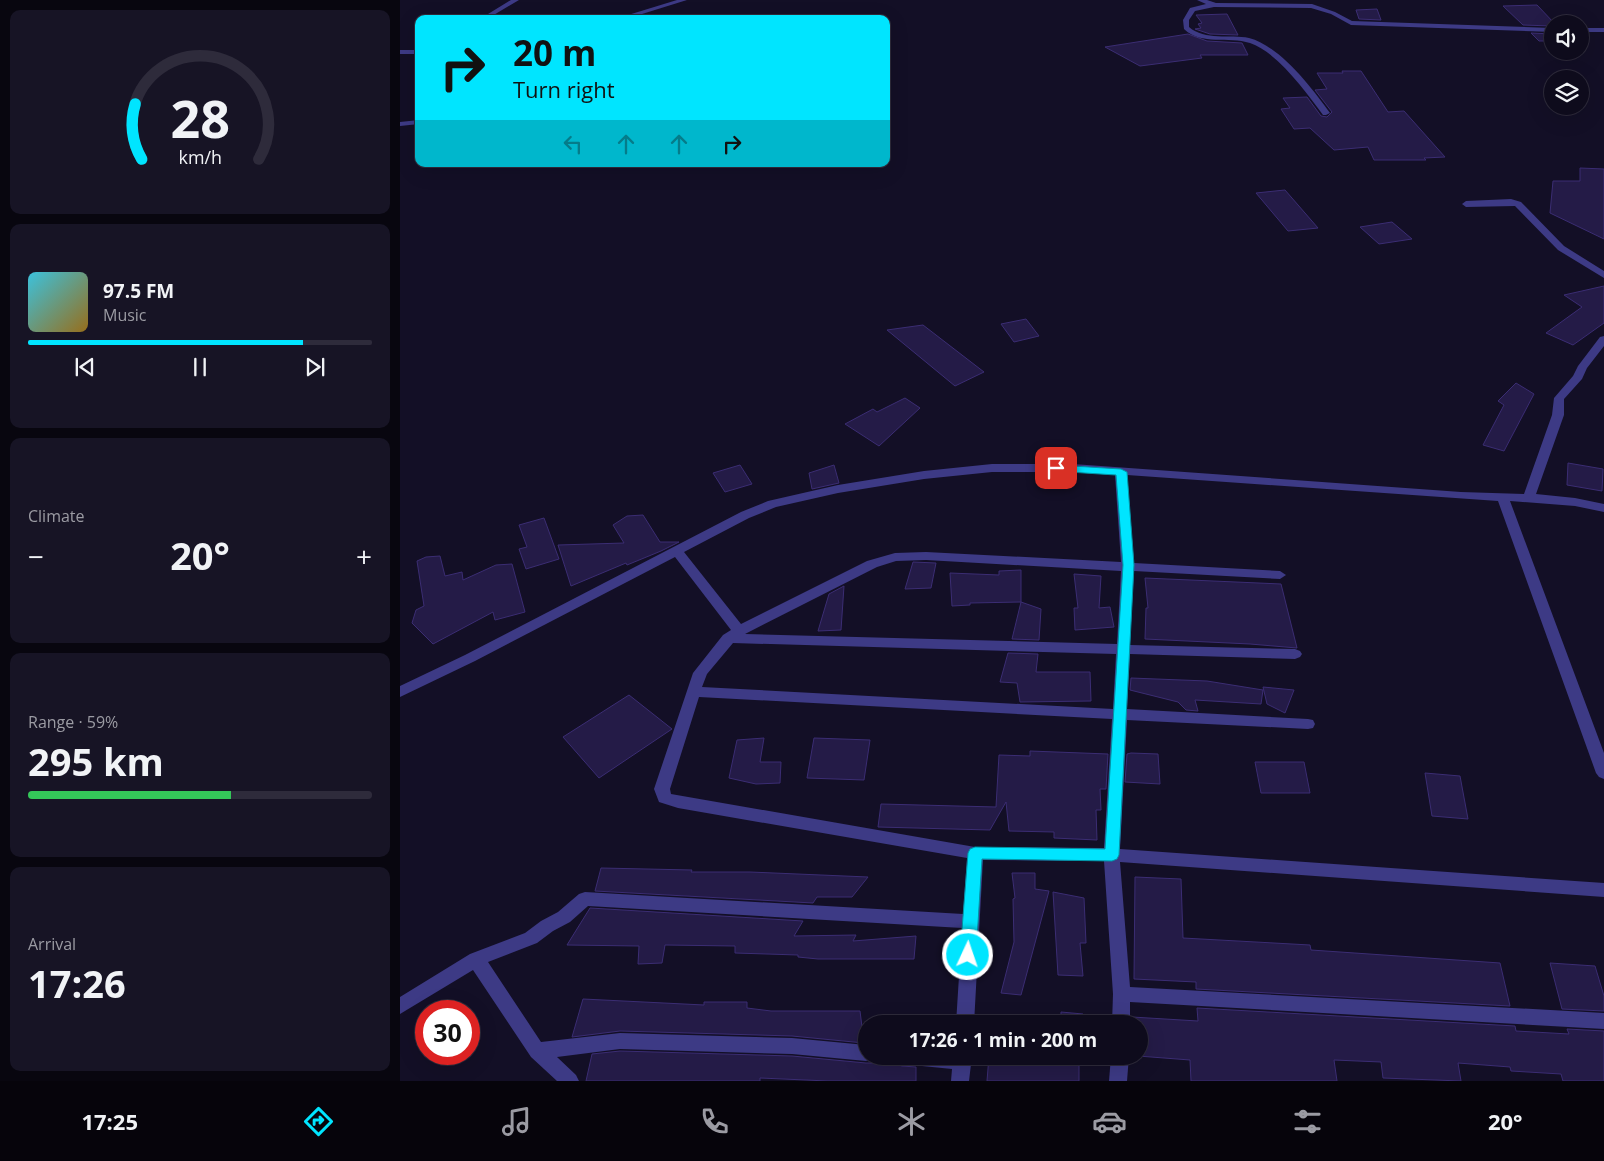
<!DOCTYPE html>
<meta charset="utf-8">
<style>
:root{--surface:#0e0b1c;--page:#171425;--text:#f1f3f6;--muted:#9b9ba3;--line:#2e2b3b;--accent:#00e5ff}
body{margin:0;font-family:"Open Sans",sans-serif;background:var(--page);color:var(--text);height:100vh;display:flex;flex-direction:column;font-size:19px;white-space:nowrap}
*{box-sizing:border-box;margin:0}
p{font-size:16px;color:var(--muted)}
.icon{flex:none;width:28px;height:28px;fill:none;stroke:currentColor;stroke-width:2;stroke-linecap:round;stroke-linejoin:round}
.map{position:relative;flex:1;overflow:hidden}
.sheet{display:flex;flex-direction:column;gap:10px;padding:10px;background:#08060f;width:400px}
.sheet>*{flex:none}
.banner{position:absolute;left:15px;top:15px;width:475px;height:152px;border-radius:10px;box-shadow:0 5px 20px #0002,0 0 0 1px var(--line);background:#00e5ff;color:#111;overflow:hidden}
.buttons{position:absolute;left:1144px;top:15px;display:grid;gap:10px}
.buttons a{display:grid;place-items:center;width:45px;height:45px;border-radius:50%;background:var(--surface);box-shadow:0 5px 20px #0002,0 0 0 1px var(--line);font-size:25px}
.speed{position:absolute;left:15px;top:1000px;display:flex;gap:10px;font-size:25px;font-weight:700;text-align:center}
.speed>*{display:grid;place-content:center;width:65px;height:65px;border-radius:50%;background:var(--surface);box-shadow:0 5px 20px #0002,0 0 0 1px var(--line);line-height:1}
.speed .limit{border:8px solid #d22;background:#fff;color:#111}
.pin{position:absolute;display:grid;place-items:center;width:42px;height:42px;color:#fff;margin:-21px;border-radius:10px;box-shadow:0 2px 8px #0006}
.me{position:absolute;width:55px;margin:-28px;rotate:3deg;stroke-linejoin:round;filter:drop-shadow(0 0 4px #0008)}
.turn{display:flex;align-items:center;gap:18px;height:105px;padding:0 15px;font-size:22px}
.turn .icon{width:65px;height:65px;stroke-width:2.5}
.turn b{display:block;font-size:35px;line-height:42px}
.lanes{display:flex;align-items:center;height:48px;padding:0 15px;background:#0003;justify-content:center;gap:25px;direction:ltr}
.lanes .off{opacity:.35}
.big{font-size:38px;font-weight:700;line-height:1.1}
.sheet .widget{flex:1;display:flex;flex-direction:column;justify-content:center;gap:8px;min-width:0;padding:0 18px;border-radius:10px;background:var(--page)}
.sheet .dial{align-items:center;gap:0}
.dial svg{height:130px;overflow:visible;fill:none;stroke:var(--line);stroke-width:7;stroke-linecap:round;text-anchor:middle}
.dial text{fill:var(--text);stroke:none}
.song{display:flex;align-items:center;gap:15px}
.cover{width:60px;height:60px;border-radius:8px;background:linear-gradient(135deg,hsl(190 70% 55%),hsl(40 70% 35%))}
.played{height:5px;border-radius:2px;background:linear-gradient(90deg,var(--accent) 80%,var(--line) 80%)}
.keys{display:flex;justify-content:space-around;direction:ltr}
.heat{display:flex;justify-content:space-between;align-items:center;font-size:28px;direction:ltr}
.charge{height:8px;border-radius:4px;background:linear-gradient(90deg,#34c759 59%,var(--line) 0)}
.trip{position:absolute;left:458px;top:1015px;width:290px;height:50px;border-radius:25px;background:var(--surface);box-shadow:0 5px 20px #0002,0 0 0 1px var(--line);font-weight:700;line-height:50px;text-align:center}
.tab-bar{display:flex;height:80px;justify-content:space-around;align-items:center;background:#06040b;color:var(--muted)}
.tab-bar .icon{width:35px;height:35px}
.tab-bar .on{color:var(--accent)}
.tab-bar b{font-size:22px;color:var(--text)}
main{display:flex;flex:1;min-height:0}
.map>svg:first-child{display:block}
.building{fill:#241b47;stroke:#3b2d73}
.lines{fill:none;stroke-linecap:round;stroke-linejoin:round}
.minor{fill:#3d3a85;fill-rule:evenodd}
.route{fill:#00e5ff;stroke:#0095a6}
</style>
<main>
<section class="sheet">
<div class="widget dial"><svg viewBox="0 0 100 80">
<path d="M14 69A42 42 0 1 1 86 69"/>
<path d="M14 69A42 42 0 0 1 10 35" stroke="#00e5ff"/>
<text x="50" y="56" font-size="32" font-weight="700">28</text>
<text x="50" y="72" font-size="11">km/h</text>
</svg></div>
<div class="widget">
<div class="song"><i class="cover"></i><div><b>97.5 FM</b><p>Music</p></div></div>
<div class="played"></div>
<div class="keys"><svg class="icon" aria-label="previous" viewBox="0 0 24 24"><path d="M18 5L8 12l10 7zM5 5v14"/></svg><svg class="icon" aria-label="pause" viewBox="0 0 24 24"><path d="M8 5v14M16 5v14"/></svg><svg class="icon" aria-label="next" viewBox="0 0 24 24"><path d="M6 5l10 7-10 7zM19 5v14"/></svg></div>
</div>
<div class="widget"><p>Climate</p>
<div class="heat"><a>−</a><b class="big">20°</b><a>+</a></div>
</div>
<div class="widget"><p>Range · 59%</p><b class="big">295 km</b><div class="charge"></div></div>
<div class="widget"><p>Arrival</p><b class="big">17:26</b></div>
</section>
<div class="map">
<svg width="1204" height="1081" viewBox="0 0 1204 1081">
<rect width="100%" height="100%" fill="#130f26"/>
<g class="building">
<path d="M1137 5 1155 24H1152V26L1123 25 1103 6Z"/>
<path d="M977 9 981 20 959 19 956 10Z"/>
<path d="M827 14 838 35 810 34 795 29 801 28 798 24 802 23 796 15Z"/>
<path d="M1131 33 1152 34V41H1139Z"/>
<path d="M788 34 807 41 842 43 848 55H800L802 58 740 66 705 47Z"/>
<path d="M942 71H961L988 112 1004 111 1045 157 1024 158 1026 160H974L968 147 934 150 910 128 894 129 881 109 890 108 883 98 907 97 921 116 927 117 932 112 915 90 927 89 917 73H943Z"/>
<path d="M1180 168 1204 169V239L1150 213 1153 181H1180Z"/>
<path d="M885 190 918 228 888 231 856 193Z"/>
<path d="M992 222 1012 239 979 244 960 227Z"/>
<path d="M1204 286V323L1173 345 1146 333 1182 307 1164 295Z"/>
<path d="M626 319 639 336 614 342 601 324Z"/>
<path d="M523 325 584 372 555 386 487 330Z"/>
<path d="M1116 383 1134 394 1104 451 1083 445 1104 405 1098 401Z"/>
<path d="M505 398 520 408 479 446 445 424 473 409 477 412Z"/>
<path d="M1168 463 1203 469 1202 491 1167 485Z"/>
<path d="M340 465 352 484 325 492 313 473Z"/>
<path d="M434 465 439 483 412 489 409 473Z"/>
<path d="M243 515 260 542H279L261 551 227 565 226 563 171 586 158 545 224 543 213 525 227 516Z"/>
<path d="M144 518 159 559 126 569 119 549 127 547 119 525Z"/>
<path d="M40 556 45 576 62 572 63 580 96 565 112 564 125 612 95 620 93 612 33 644 12 623 16 610 24 606 17 561 26 557Z"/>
<path d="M513 562 536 563 531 588 505 589Z"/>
<path d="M621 570V602L570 603V605L552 606 550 573 599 575V571Z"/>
<path d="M674 574 701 576 699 608 710 607 714 627 675 630 674 608H678Z"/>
<path d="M745 578 881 584 897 648 850 644 745 639 746 608H748Z"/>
<path d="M444 586 441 630 418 631 429 594Z"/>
<path d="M621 602 641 609 639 640 612 639Z"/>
<path d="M608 653 638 654 636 672H690L691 701 620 702 617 683 600 682Z"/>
<path d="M731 678 807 681 863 690 861 704 795 700 798 711 786 710 778 702 730 690Z"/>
<path d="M863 687 894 690 885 713 867 704Z"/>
<path d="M229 695 272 729 199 778 163 737Z"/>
<path d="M364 738 360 762H381L380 783 356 784 329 778 337 740Z"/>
<path d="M414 738 470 740 464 780 407 778Z"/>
<path d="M630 751 708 754 706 789H700L701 810H696L697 840 654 838V832L609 831 606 802 590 830 478 827 481 804 596 807 599 755 630 756Z"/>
<path d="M731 753 758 754 760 784 725 782 727 754Z"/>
<path d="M855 762H904L910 793H861Z"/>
<path d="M1025 773 1060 776 1068 819 1032 816Z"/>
<path d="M201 868 292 870 291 872H350L468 877 452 897H417L413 903 195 891Z"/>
<path d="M612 873H635V889L649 891 621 995 601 993 614 942 613 899 615 898Z"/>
<path d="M735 877 781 879 783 938 910 945 911 950 1100 963 1110 1006 796 989V982L734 979Z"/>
<path d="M653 892 684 898 686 943H680L683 976 658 975Z"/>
<path d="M190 908 403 921 394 936 456 935 453 941 516 936 514 959H418L398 957V955L335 953V946L265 945 262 963 238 964 239 946 167 945Z"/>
<path d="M1150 963 1195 966 1204 996V1011L1162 1009Z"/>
<path d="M183 999 304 1005V1002H347V1008L371 1011H460L464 1043 392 1036 220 1031 172 1037Z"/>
<path d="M797 1008 1115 1026 1116 1031 1169 1034 1167 1029 1204 1031V1081H1163L1161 1074 1111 1071 1110 1067 1058 1063 1061 1081 983 1078 981 1062 934 1060 937 1081H791L790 1060 738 1056 739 1024H732V1017L798 1021Z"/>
<path d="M661 1012 683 1014 682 1024H661Z"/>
<path d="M220 1051 392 1056 466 1063H494L502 1066 516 1067V1081H428L360 1078V1081H186L192 1054Z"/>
<path d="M589 1056H679V1081H587Z"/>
</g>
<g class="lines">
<g class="minor">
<path d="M111 0H119L92 16 74 19 88 14Z"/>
<path d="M277 0H287L226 19H215Z"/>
<path d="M797 0H807L816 3 912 4 935 12 952 21 1152 28V32L951 25 931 14 911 8 814 7 795 11 789 20V27C805 41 830 34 849 38 880 46 912 88 930 113L926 115H923C906 92 877 52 850 43 828 36 802 46 784 29L783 20 790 8 806 4Z"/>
<rect x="1180" y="28" width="24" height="4"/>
<rect x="0" y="50" width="19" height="4"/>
<path d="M19 120V124L0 126V122Z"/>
<path d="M1111 199 1121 202 1164 246 1204 271V278L1158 250 1115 206 1066 207 1062 204 1066 201Z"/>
<path d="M1204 336V346L1187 368 1182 379 1164 399V415L1136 494 1175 498 1204 504V512L1175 506 1110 501 1204 753V779L1199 777 1196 773 1098 501 727 475 734 563 880 571 886 575 880 579 734 571 730 645 895 649 900 651 902 654 900 657 895 659 730 654 727 709 908 719 913 720 915 724 913 728 908 729 727 720 720 849 1204 883V897L720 862 730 987 1204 1013V1029L730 1002V1024H712L713 994 704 861 583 860 574 1024H556L562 928 188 906 170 922 153 931 137 943 88 962 141 1042 220 1033 392 1038 466 1045V1056H474L472 1059 466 1061 392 1054 220 1049 157 1057 176 1075 179 1081H157L131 1057 73 970 0 1014V997L70 954 125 933 141 921 158 912 179 894 185 892 563 914 567 858 278 808 259 802 254 789 293 673 323 635 331 630 275 557 75 661 0 697V686L65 655 341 512 368 501 438 485 524 471 592 464H673L1061 492 1124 494 1152 415 1154 398 1173 376 1178 366 1200 337ZM592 472H673L715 475 721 562 526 552 495 553 467 561 341 624 284 552 349 518 376 507 438 493 524 479ZM526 560 721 571 717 644 345 634 477 567 496 561ZM333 643 716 654 713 709 302 687 307 674ZM299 697 712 719 704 848 575 847 271 794 270 789Z"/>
<path d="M493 1056H572L569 1081H551L552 1069 502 1064 496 1062Z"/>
<path d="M711 1056H729L727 1081H709Z"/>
</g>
</g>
<path class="route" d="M656 465 721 469 727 472 734 565 719 855 717 859 712 861 582 859 576 955 574 960 568 962 563 960 560 955 568 853 570 849 575 847 705 849 723 565 716 475 653 471 651 468 653 466Z"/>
</svg>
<div class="buttons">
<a><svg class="icon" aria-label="sound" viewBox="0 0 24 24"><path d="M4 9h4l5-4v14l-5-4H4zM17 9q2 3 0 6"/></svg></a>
<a><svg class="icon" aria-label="layers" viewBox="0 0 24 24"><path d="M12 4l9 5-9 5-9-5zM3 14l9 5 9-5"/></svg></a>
</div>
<div class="speed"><div class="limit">30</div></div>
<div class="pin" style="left:656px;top:468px;background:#d93025"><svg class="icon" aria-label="arrive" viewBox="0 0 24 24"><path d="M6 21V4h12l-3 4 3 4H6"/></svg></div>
<svg class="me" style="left:568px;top:955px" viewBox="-20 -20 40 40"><circle r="17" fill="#00e5ff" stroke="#fff" stroke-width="3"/><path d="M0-11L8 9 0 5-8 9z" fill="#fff"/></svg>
<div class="trip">17:26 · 1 min · 200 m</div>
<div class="banner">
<div class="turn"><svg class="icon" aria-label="right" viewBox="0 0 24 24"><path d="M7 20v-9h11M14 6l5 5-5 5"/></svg><div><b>20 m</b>Turn right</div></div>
<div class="lanes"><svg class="icon off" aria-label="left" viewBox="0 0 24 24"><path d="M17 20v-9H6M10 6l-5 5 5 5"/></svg><svg class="icon off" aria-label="ahead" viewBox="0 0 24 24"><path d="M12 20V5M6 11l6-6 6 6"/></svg><svg class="icon off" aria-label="ahead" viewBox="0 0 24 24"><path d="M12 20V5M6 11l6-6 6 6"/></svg><svg class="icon" aria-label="right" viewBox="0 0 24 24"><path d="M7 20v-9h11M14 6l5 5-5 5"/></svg></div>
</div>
</div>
</main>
<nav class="tab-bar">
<b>17:25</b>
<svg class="icon on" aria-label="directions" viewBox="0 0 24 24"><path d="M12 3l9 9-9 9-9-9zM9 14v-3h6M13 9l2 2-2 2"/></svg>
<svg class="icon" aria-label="music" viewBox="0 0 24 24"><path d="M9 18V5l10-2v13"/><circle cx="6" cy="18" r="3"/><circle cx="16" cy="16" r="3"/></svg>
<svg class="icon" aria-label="phone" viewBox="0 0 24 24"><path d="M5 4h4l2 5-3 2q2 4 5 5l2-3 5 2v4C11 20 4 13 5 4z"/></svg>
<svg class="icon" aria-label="climate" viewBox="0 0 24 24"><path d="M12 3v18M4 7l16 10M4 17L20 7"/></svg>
<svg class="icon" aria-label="car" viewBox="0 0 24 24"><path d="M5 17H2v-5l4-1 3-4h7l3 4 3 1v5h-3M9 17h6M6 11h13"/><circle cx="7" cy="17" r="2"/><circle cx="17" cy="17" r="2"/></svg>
<svg class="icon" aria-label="filters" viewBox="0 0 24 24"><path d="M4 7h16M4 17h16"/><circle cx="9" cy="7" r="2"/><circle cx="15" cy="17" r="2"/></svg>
<b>20°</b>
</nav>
